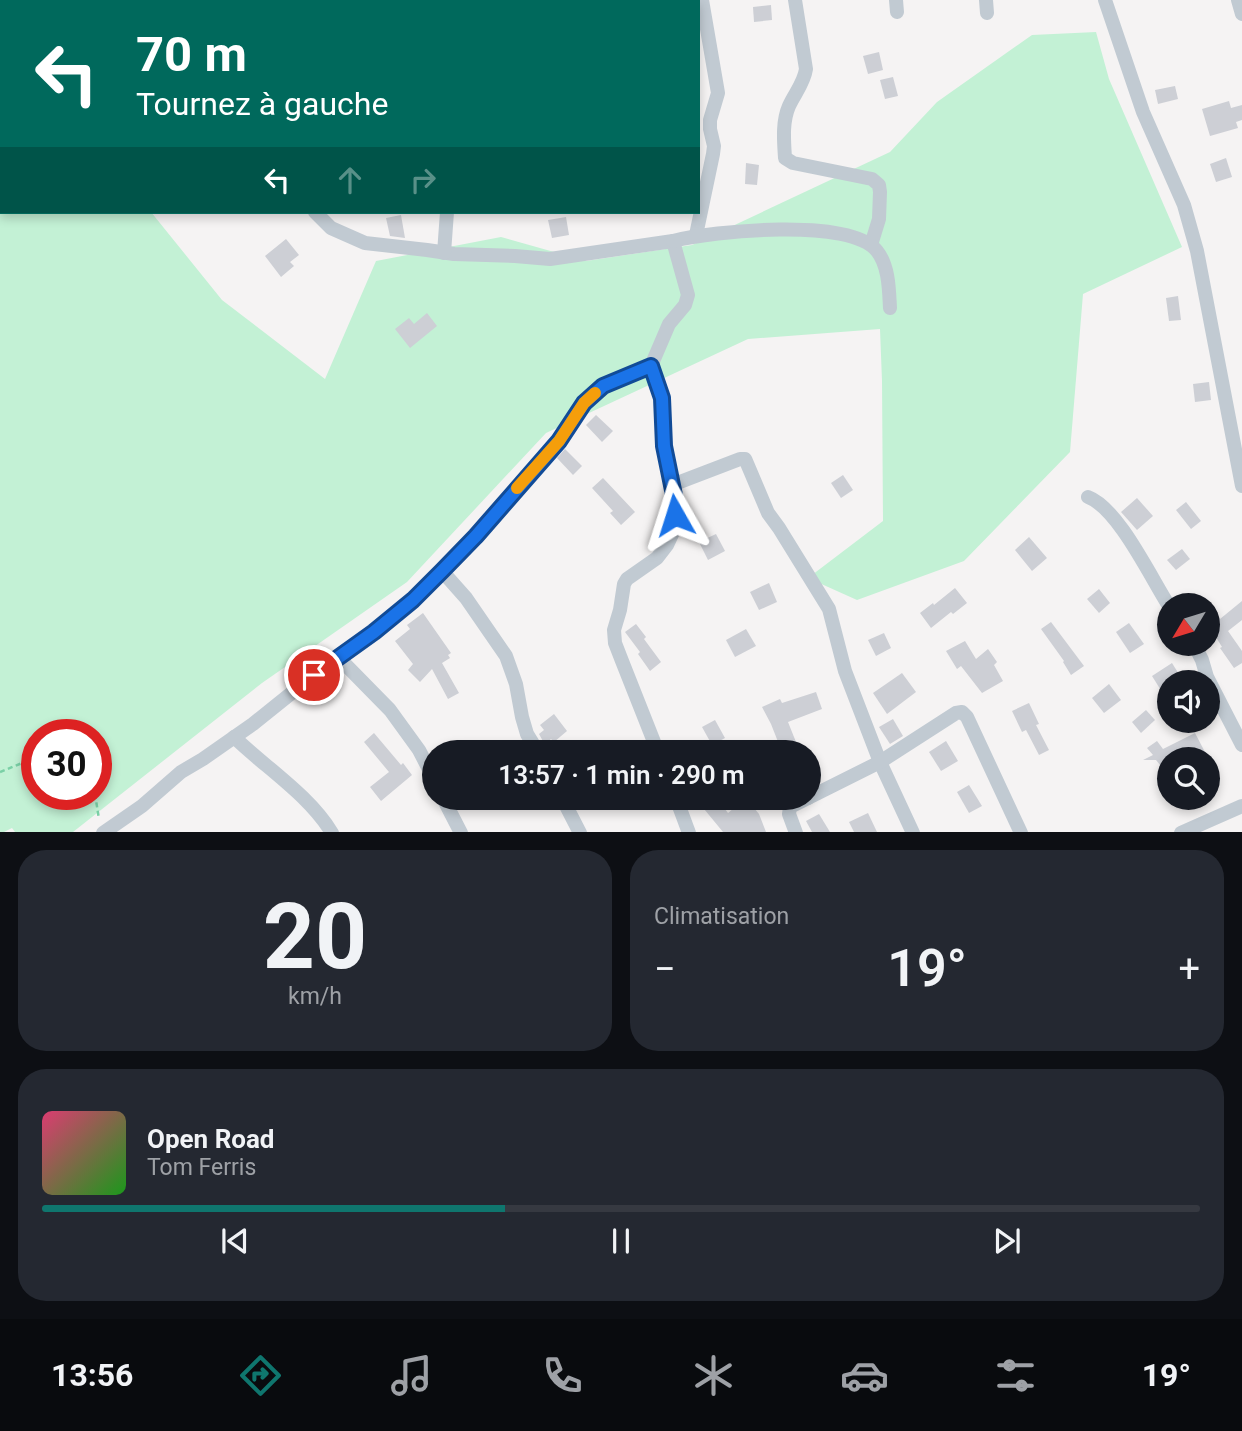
<!DOCTYPE html>
<html lang="fr">
<meta charset="utf-8">
<style>
:root{--surface:#171b24;--page:#242831;--text:#f1f3f6;--muted:#9ea1a6;--line:#363941;--accent:#0f766e}
body{margin:0;font-family:Roboto,sans-serif;background:var(--page);color:var(--text);height:100vh;display:flex;flex-direction:column;font-size:26px;white-space:nowrap}
*{box-sizing:border-box;margin:0}
p{font-size:23px;color:var(--muted)}
.icon{flex:none;width:38px;height:38px;fill:none;stroke:currentColor;stroke-width:2;stroke-linecap:round;stroke-linejoin:round}
.map{position:relative;height:832px;overflow:hidden}
.sheet{display:flex;flex-direction:column;gap:18px;padding:18px;background:#0d0f14;flex:1}
.sheet>*{flex:none}
.hud{position:absolute;left:0px;top:0px;width:700px;height:214px;box-shadow:0 4px 10px #0003;background:#00695c;color:#fff;overflow:hidden}
.needle{width:46px;rotate:232deg}
.fabs{position:absolute;left:1157px;top:593px;display:grid;gap:14px}
.fabs a{display:grid;place-items:center;width:63px;height:63px;border-radius:50%;background:var(--surface);box-shadow:0 4px 10px #0003;font-size:35px}
.speed{position:absolute;left:21px;top:719px;display:flex;gap:14px;font-size:35px;font-weight:700;text-align:center}
.speed>*{display:grid;place-content:center;width:91px;height:91px;border-radius:50%;background:var(--surface);box-shadow:0 4px 10px #0003;line-height:1}
.speed .limit{border:10px solid #d22;background:#fff;color:#111}
.pin{position:absolute;display:grid;place-items:center;width:60px;height:60px;color:#fff;margin:-30px;border:4px solid #fff;border-radius:50%;box-shadow:0 2px 7px #0007}
.me{position:absolute;width:77px;margin:-38px;rotate:354deg;stroke-linejoin:round;filter:drop-shadow(0 0 5px #0008)}
.turn{display:flex;align-items:center;gap:24px;height:147px;padding:0 21px;font-size:32px}
.turn .icon{width:91px;height:91px;stroke-width:2.5}
.turn b{display:block;font-size:49px;line-height:60px}
.lanes{display:flex;align-items:center;height:66px;padding:0 21px;background:#0003;justify-content:center;gap:35px;direction:ltr}
.lanes .off{opacity:.35}
.big{font-size:52px;font-weight:600;line-height:1.1}
.sheet .tile{flex:1;display:flex;flex-direction:column;justify-content:center;gap:10px;min-width:0;padding:0 24px;border-radius:28px;background:var(--page)}
.sheet .dial{align-items:center;gap:0}
.dial b{font-size:91px;line-height:1}
.song{display:flex;align-items:center;gap:21px}
.cover{width:84px;height:84px;border-radius:10px;background:linear-gradient(135deg,hsl(340 70% 55%),hsl(120 70% 35%))}
.played{height:7px;border-radius:4px;background:linear-gradient(90deg,var(--accent) 40%,var(--line) 40%)}
.keys{display:flex;justify-content:space-around;direction:ltr}
.heat{display:flex;justify-content:space-between;align-items:center;font-size:38px;direction:ltr}
.sheet .tiles{flex:1;display:grid;gap:18px;grid-template-columns:1fr 1fr}
.tile:last-child{grid-column:span 2}
.trip{position:absolute;left:422px;top:740px;width:399px;height:70px;border-radius:35px;background:var(--surface);box-shadow:0 4px 10px #0003;font-weight:600;line-height:70px;text-align:center}
.menu{display:flex;height:112px;justify-content:space-around;align-items:center;background:#090b0e;color:var(--muted)}
.menu .icon{width:49px;height:49px}
.menu .current{color:var(--accent)}
.menu b{font-size:32px;color:var(--text)}
.map>svg:first-child{display:block}
.green{fill:#c3f1d5;fill-rule:evenodd}
.building{fill:#cdcfd5}
.lines{fill:none;stroke-linecap:round;stroke-linejoin:round}
.path{stroke:#7ad0a6;stroke-width:2.5;stroke-dasharray:5 3.5;stroke-linecap:butt}
.street{stroke:#c1cad2;stroke-width:14}
.route-casing{stroke:#114b97;stroke-width:18}
.route{stroke:#1a73e8;stroke-width:12}
.slow{stroke:#f59e0b;stroke-width:12}
</style>
<div class="map">
<svg width="1242" height="833" viewBox="0 0 1242 833">
<rect width="100%" height="100%" fill="#f5f3f3"/>
<path class="green" d="M0 0H123L122 2H2V212H151L222 300 325 379 376 261 501 237 586 261 692 245 890 152 937 102 1032 35 1096 32 1109 79 1182 247 1083 294 1070 452 964 561 857 600 808 578 883 521 882 381 880 329 748 339 546 433 407 582 262 683 73 832H15L12 828 4 832H0ZM37 735H96V794H37Z"/>
<g class="building">
<path d="M771 5 772 20 754 22 753 7Z"/>
<path d="M879 52 883 70 868 74 863 56Z"/>
<path d="M893 77 898 96 885 99 880 80Z"/>
<path d="M1175 86 1178 99 1158 104 1155 90Z"/>
<path d="M1229 101 1231 108 1242 105V120L1236 122 1238 128 1210 136 1202 109Z"/>
<path d="M1226 158 1232 177 1216 182 1210 164Z"/>
<path d="M746 163 759 165 757 185 745 184Z"/>
<path d="M401 215 405 238 390 236 386 218Z"/>
<path d="M566 217 569 235 552 238 548 220Z"/>
<path d="M286 239 299 255 290 262 294 266 281 277 265 256Z"/>
<path d="M1178 296 1181 320 1169 321 1166 298Z"/>
<path d="M427 313 437 326 410 348 395 329 409 318 414 324Z"/>
<path d="M1209 382 1211 400 1195 402 1193 384Z"/>
<path d="M596 415 613 431 602 442 586 425Z"/>
<path d="M565 449 582 466 573 475 557 458Z"/>
<path d="M843 475 853 490 841 498 831 483Z"/>
<path d="M603 478 635 512 621 525 610 513 613 511 592 488Z"/>
<path d="M1137 498 1153 516 1137 530 1121 512Z"/>
<path d="M1186 502 1201 521 1191 529 1176 510Z"/>
<path d="M716 534 725 551 708 560 699 542Z"/>
<path d="M1029 537 1047 558 1032 571 1015 550Z"/>
<path d="M1182 549 1190 559 1176 570 1167 560Z"/>
<path d="M769 583 777 602 759 610 750 592Z"/>
<path d="M955 588 967 603 953 614 951 612 931 628 920 613 933 603 934 605Z"/>
<path d="M1099 589 1110 603 1099 613 1087 599Z"/>
<path d="M1208 601 1220 619 1242 601V620L1228 631 1242 651V663L1234 668 1220 648 1222 647 1208 624Z"/>
<path d="M423 613 451 653 448 655 450 658 442 663 459 693 448 699 432 669 420 682 408 670 413 664 395 641 410 629 407 625Z"/>
<path d="M1051 622 1084 666 1071 675 1063 662 1064 661 1041 629Z"/>
<path d="M1129 623 1144 644 1130 653 1116 632Z"/>
<path d="M636 624 646 637 644 639 661 662 650 671 638 654 640 652 625 632Z"/>
<path d="M746 629 756 646 735 657 726 640Z"/>
<path d="M884 633 891 648 876 656 868 640Z"/>
<path d="M965 641 976 659 988 649 997 662 994 665 1003 681 982 693 961 666 957 669 946 651Z"/>
<path d="M1172 663 1182 679 1177 682H1169V687L1162 692 1152 676Z"/>
<path d="M902 673 916 692 887 714 873 693Z"/>
<path d="M1109 684 1121 700 1104 713 1092 698Z"/>
<path d="M816 692 822 709 788 722 800 752H782L771 724 762 707 780 699 782 703Z"/>
<path d="M1029 703 1039 724 1036 725 1049 750 1039 755 1026 730 1022 732 1012 711Z"/>
<path d="M1146 710 1155 720 1141 733 1132 722Z"/>
<path d="M554 714 567 731 554 742 551 739 545 745 539 734 544 730 540 725Z"/>
<path d="M893 719 903 736 890 744 879 727Z"/>
<path d="M715 720 725 738 712 745 702 727Z"/>
<path d="M374 733 401 765 403 763 412 775 381 801 370 787 389 772 364 742Z"/>
<path d="M1195 733 1206 754 1195 760H1169V776L1156 760H1143L1153 755 1147 748 1157 741 1163 749Z"/>
<path d="M946 741 958 761 941 771 929 752Z"/>
<path d="M969 785 982 806 969 813 957 792Z"/>
<path d="M695 798H717L728 813 746 798 759 814 766 832H723Z"/>
<path d="M868 813 877 832H854L849 822Z"/>
<path d="M819 814 830 832H812L806 821Z"/>
</g>
<g class="lines">
<g class="path">
<path d="M0 772 37 757"/>
<path d="M95 794 99 819"/>
</g>
<g class="street">
<path d="M190 0 194 2"/>
<path d="M405 0V2"/>
<path d="M501 0V2"/>
<path d="M547 0V2"/>
<path d="M599 0 600 2"/>
<path d="M795 0 806 69C804 83 795 93 789 106 782 122 784 141 785 158L793 163 872 179 879 185 880 192 879 219 871 245"/>
<path d="M896 0 897 12"/>
<path d="M986 0 987 13"/>
<path d="M1105 0 1143 112 1184 205 1197 251 1242 486"/>
<path d="M1238 0 1242 14"/>
<path d="M332 2V0"/>
<path d="M315 212 331 228 365 243 427 250 454 254 515 256 550 259 673 241 688 295 685 305 669 324 651 366 662 398 664 446 675 500 674 530 667 545 657 558 627 579 624 584 620 610 614 630 615 643 622 661 658 752"/>
<path d="M696 235 713 154 714 146 710 129V120L718 93 702 0"/>
<path d="M673 241C713 231 850 217 877 251 889 266 889 290 890 308"/>
<path d="M444 253 447 212"/>
<path d="M672 485 740 459H745L746 461 768 513 779 528 829 609 845 671 880 762 913 833"/>
<path d="M1088 497C1118 508 1151 578 1169 606"/>
<path d="M442 571 466 598 506 656 516 684 522 717 527 734 538 752"/>
<path d="M1194 644 1202 660 1207 677 1242 745"/>
<path d="M339 658 390 710 419 750 434 779"/>
<path d="M234 737C266 768 309 795 332 833"/>
<path d="M443 798 461 833"/>
<path d="M562 798 580 833"/>
<path d="M676 798 689 833"/>
<path d="M808 798 880 762 956 713 962 712 967 717 1021 833"/>
<path d="M103 833 142 806 181 772 203 759 253 724 314 675 374 632 413 600 476 536 559 441 584 403 602 386 651 366"/>
<path d="M796 833 789 814 790 807 808 798"/>
<path d="M1181 833 1242 806"/>
</g>
</g>
<g class="lines">
<defs>
<path id="route" d="M314 675 374 632 413 600 442 571 476 536 559 441 584 403 603 386 651 366 662 398 664 446 675 500V515"/>
</defs>
<use href="#route" class="route-casing"/>
<use href="#route" class="route"/>
<path class="slow" d="M517 488 559 441 584 403 595 393"/>
</g>
</svg>
<div class="fabs">
<a><svg class="needle" viewBox="-14 -14 28 28"><path d="M0-13l5 13h-10z" fill="#e53935"/><path d="M0 13l5-13h-10z" fill="#9ea1a6"/></svg></a>
<a><svg class="icon" aria-label="sound" viewBox="0 0 24 24"><path d="M4 9h4l5-4v14l-5-4H4zM17 9q2 3 0 6"/></svg></a>
<a><svg class="icon" aria-label="search" viewBox="0 0 24 24"><circle cx="10" cy="10" r="6"/><path d="M15 15l6 6"/></svg></a>
</div>
<div class="speed"><div class="limit">30</div></div>
<div class="pin" style="left:314px;top:675px;background:#d93025"><svg class="icon" aria-label="arrive" viewBox="0 0 24 24"><path d="M6 21V4h12l-3 4 3 4H6"/></svg></div>
<svg class="me" style="left:675px;top:515px" viewBox="-20 -20 40 40"><path d="M0-17L14 15 0 8-14 15z" fill="#1a73e8" stroke="#fff" stroke-width="4"/></svg>
<div class="trip">13:57 · 1 min · 290 m</div>
<div class="hud">
<div class="turn"><svg class="icon" aria-label="left" viewBox="0 0 24 24"><path d="M17 20v-9H6M10 6l-5 5 5 5"/></svg><div><b>70 m</b>Tournez à gauche</div></div>
<div class="lanes"><svg class="icon" aria-label="left" viewBox="0 0 24 24"><path d="M17 20v-9H6M10 6l-5 5 5 5"/></svg><svg class="icon off" aria-label="ahead" viewBox="0 0 24 24"><path d="M12 20V5M6 11l6-6 6 6"/></svg><svg class="icon off" aria-label="right" viewBox="0 0 24 24"><path d="M7 20v-9h11M14 6l5 5-5 5"/></svg></div>
</div>
</div>
<section class="sheet">
<div class="tiles">
<div class="tile dial"><b>20</b><p>km/h</p></div>
<div class="tile"><p>Climatisation</p>
<div class="heat"><a>−</a><b class="big">19°</b><a>+</a></div>
</div>
<div class="tile">
<div class="song"><i class="cover"></i><div><b>Open Road</b><p>Tom Ferris</p></div></div>
<div class="played"></div>
<div class="keys"><svg class="icon" aria-label="previous" viewBox="0 0 24 24"><path d="M18 5L8 12l10 7zM5 5v14"/></svg><svg class="icon" aria-label="pause" viewBox="0 0 24 24"><path d="M8 5v14M16 5v14"/></svg><svg class="icon" aria-label="next" viewBox="0 0 24 24"><path d="M6 5l10 7-10 7zM19 5v14"/></svg></div>
</div>
</div>
</section>
<nav class="menu">
<b>13:56</b>
<svg class="icon current" aria-label="directions" viewBox="0 0 24 24"><path d="M12 3l9 9-9 9-9-9zM9 14v-3h6M13 9l2 2-2 2"/></svg>
<svg class="icon" aria-label="music" viewBox="0 0 24 24"><path d="M9 18V5l10-2v13"/><circle cx="6" cy="18" r="3"/><circle cx="16" cy="16" r="3"/></svg>
<svg class="icon" aria-label="phone" viewBox="0 0 24 24"><path d="M5 4h4l2 5-3 2q2 4 5 5l2-3 5 2v4C11 20 4 13 5 4z"/></svg>
<svg class="icon" aria-label="climate" viewBox="0 0 24 24"><path d="M12 3v18M4 7l16 10M4 17L20 7"/></svg>
<svg class="icon" aria-label="car" viewBox="0 0 24 24"><path d="M5 17H2v-5l4-1 3-4h7l3 4 3 1v5h-3M9 17h6M6 11h13"/><circle cx="7" cy="17" r="2"/><circle cx="17" cy="17" r="2"/></svg>
<svg class="icon" aria-label="filters" viewBox="0 0 24 24"><path d="M4 7h16M4 17h16"/><circle cx="9" cy="7" r="2"/><circle cx="15" cy="17" r="2"/></svg>
<b>19°</b>
</nav>
